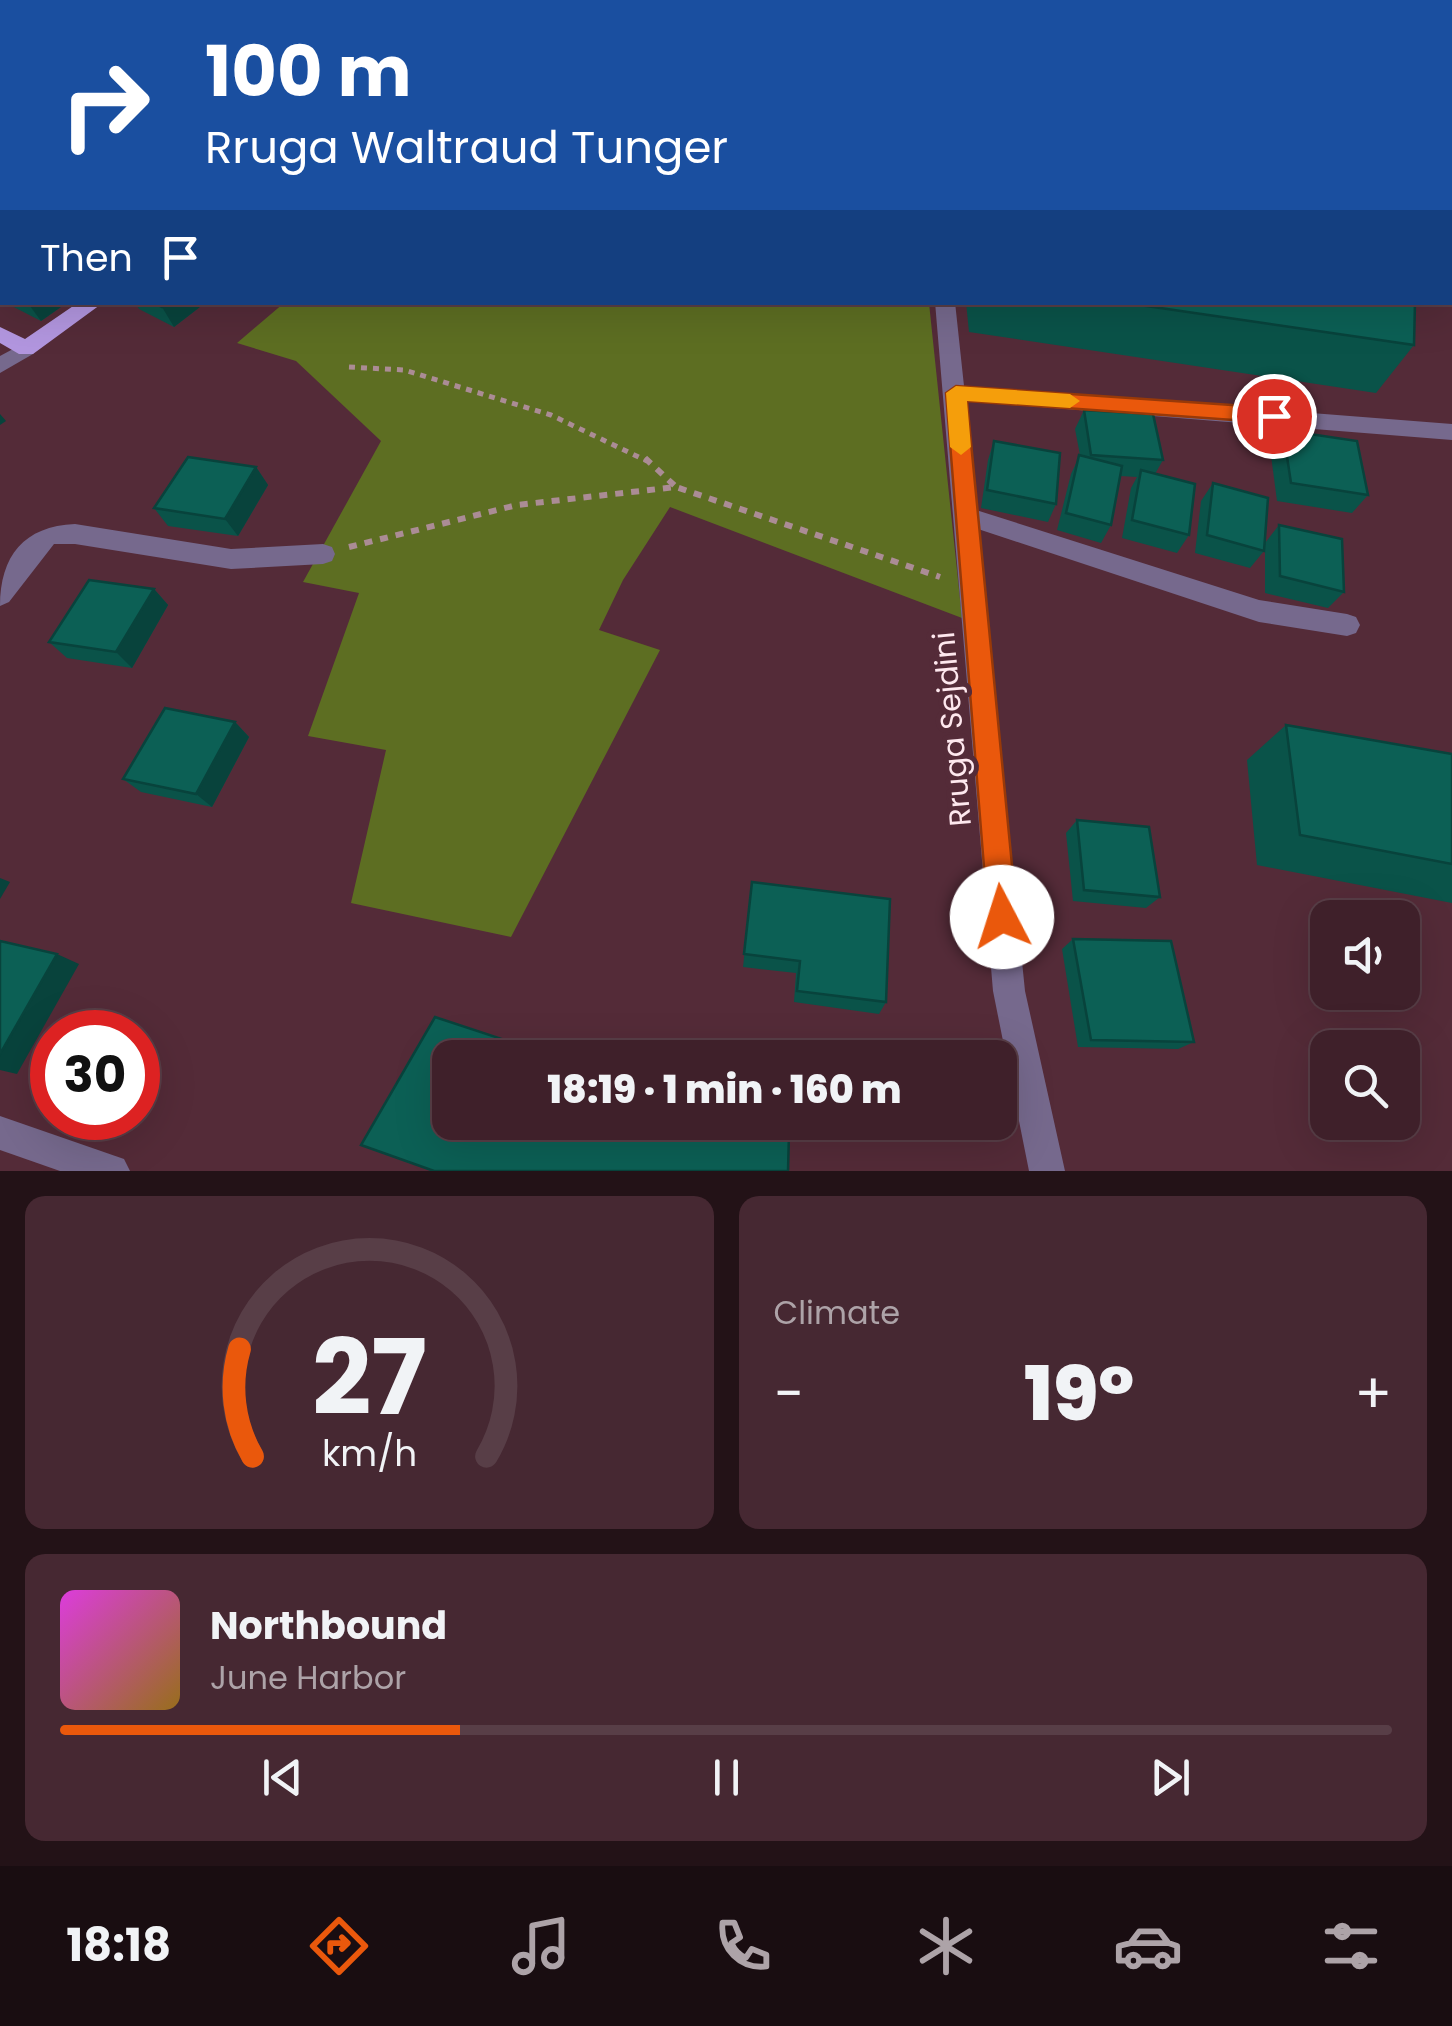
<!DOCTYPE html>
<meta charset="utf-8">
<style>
:root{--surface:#3f202a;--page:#462832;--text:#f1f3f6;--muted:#ada3a8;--line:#583e47;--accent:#ea580c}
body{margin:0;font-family:Poppins,sans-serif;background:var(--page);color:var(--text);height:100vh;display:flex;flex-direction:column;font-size:38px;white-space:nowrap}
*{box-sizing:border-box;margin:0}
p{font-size:32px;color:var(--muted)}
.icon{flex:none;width:55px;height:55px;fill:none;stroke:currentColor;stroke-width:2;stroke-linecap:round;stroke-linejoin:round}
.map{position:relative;height:1171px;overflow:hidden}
.drawer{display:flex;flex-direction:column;gap:25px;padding:25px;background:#231217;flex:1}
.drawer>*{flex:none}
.banner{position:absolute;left:0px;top:0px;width:1452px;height:305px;box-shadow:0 10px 40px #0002,0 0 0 2px var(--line);background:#1a4fa0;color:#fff;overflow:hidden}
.controls{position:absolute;left:1310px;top:900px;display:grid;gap:20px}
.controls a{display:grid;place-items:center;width:110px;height:110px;border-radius:20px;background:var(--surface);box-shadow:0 10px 40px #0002,0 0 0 2px var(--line);font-size:50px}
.speed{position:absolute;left:30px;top:1010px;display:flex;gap:20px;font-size:50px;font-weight:700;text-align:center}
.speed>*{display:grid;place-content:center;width:130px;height:130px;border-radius:50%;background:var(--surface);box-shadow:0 10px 40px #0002,0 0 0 2px var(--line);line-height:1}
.speed .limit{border:15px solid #d22;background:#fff;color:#111}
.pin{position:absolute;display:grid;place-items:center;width:85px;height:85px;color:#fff;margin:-42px;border:5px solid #fff;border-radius:50%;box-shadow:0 2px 10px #0007}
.me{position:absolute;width:110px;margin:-55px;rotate:355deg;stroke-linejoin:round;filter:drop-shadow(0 0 8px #0008)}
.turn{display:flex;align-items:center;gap:35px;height:210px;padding:0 40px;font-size:45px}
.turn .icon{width:130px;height:130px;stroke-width:2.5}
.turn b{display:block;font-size:70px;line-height:85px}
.then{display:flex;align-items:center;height:95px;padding:0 40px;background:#0003;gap:20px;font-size:38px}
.big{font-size:75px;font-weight:800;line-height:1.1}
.drawer .card{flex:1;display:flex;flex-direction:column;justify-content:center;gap:15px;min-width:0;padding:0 35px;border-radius:20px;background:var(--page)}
.drawer .dial{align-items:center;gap:0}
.dial svg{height:260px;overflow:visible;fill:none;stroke:var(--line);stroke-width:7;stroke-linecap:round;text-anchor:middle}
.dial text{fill:var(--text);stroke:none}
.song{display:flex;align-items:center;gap:30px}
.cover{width:120px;height:120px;border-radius:15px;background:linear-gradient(135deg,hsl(300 70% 55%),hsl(40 70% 35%))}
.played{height:10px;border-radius:5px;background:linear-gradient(90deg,var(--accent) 30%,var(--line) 30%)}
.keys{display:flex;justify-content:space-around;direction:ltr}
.heat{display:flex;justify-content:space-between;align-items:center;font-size:55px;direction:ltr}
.drawer .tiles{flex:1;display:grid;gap:25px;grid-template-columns:1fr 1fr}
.card:last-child{grid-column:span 2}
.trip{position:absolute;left:432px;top:1040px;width:585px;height:100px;border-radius:20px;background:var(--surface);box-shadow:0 10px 40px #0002,0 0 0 2px var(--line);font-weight:800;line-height:100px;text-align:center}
.tabs{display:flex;height:160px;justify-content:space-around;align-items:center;background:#190d11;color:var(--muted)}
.tabs .icon{width:70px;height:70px}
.tabs .selected{color:var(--accent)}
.tabs b{font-size:45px;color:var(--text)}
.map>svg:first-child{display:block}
.green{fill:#5d6e22}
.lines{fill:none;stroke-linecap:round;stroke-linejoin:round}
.path-far1{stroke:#ab8c95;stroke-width:5;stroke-dasharray:6 6;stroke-linecap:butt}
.path{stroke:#ab8c95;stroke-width:6;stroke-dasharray:8 8;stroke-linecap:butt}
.minor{fill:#76698d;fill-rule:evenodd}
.major{fill:#b296df;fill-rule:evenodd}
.wall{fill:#0a5349}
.shaded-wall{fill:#08433c}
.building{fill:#0c6055;stroke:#08433c;stroke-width:2.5}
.route{fill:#ea580c;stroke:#983908;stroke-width:2.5}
.slow{fill:#f59e0b}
.labels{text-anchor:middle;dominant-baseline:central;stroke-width:10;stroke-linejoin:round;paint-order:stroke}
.street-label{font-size:30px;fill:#fee8ee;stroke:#542b38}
</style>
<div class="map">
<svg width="1452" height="1171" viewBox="0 0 1452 1171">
<rect width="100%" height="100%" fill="#542b38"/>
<path class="green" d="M284 303H929L962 618 670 507 623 580 599 630 660 650 511 937 351 903 386 750 308 736 359 593 303 582 381 441 296 361 237 343Z"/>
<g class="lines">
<path class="path-far1" d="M349 367 404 370 551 415 647 461"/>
<g class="path">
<path d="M645 458 675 486"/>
<path d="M349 547 517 505 676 487 940 577"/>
</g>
<g class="minor">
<path d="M972 0H1002L1003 2H973Z"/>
<path d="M1276 0H1296V1L1277 2Z"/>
<path d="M1356 0H1370L1371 2H1357Z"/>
<path d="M1450 201 1452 202V218L1450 217Z"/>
<path d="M935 302H955L964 386 1452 424V440L965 401 976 510 1259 600 1347 614 1356 617 1360 625 1356 633 1347 636 1259 622 978 529 1025 991 1065 1171H1029L993 991Z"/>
<path d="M26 342 36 349 33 354 0 373V356Z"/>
<path d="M75 524 231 549 323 544 332 547 335 554 332 561 323 564 231 569 75 544H54L9 602 0 606C0 556 24 526 75 524Z"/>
<path d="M0 1116 124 1159 130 1171H60L0 1150Z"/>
</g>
<path class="major" d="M79 302H104L33 354H19L0 343V327L25 339Z"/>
</g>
<g class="wall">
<path d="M385 0H423L419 2H391Z"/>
<path d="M600 0H684L678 2 669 0 664 2H602Z"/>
<path d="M1037 0H1074L1073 2H1037Z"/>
<path d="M2 68V239L0 238V69Z"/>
<path d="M4 302H68L41 321Z"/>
<path d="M134 302H205V303L174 327 139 309Z"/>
<path d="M966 302H1415L1414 345 1376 393 969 332Z"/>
<path d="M1084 410 1163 460 1155 474 1189 535 1177 553 1122 538 1131 488 1137 477 1120 476 1111 525 1101 543 1057 530 1071 474 1080 455 1075 429Z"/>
<path d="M1283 430 1368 495 1352 513 1277 501 1270 448Z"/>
<path d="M994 441 1056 504 1048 522 981 508 988 460Z"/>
<path d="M256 467 268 485 238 536 168 526 154 508Z"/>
<path d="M1213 483 1264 551 1250 568 1195 553 1201 501Z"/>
<path d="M1279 525 1344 592 1328 608 1265 593V543Z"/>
<path d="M154 589 168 605 132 668 67 658 49 642Z"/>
<path d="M235 722 249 737 212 807 141 792 123 779Z"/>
<path d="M1286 725 1452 754V903L1257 865 1247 760Z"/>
<path d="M1077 820 1160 897 1146 908 1073 901 1066 833Z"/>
<path d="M752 882 886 1002 879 1014 794 1002 796 973 743 967Z"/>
<path d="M1073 939 1194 1042 1178 1049 1078 1047 1062 949Z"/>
</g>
<g class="shaded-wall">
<path d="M407 0H423L419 2H408Z"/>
<path d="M631 0H669L664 2H631Z"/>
<path d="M2 18V54L0 55V19Z"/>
<path d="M27 302H68L41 321Z"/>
<path d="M168 302H205V303L174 327 162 307Z"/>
<path d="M0 414 6 421 0 425Z"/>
<path d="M256 467 268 485 238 536 225 519Z"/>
<path d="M154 589 168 605 132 668 116 652Z"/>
<path d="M235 722 249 737 212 807 196 794Z"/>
<path d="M0 878 10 882 0 899Z"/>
<path d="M57 954 79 964 17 1074 0 1070V1054Z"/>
</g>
<g class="building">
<path d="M0 0H13L17 2H2V18L0 19Z"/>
<path d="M81 0H135L130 2H76Z"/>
<path d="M319 0H379L387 2H314Z"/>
<path d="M571 0H590L596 2H566Z"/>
<path d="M819 0H844L851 2H815Z"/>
<path d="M2 68V216L0 214V69Z"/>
<path d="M2 262V290L0 288V264Z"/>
<path d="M152 302H168L162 307Z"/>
<path d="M1119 302H1415L1414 345Z"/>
<path d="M1084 410 1153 414 1163 460 1091 455Z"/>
<path d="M1283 430 1357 441 1368 495 1291 483Z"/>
<path d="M994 441 1060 453 1056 504 987 490Z"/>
<path d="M1079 455 1122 466 1111 525 1066 513Z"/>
<path d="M188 457 256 467 225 519 154 508Z"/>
<path d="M1141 470 1195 484 1189 535 1132 520Z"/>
<path d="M1213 483 1268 498 1264 551 1207 535Z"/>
<path d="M1279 525 1342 539 1344 592 1280 576Z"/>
<path d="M89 580 154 589 116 652 49 642Z"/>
<path d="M165 708 235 722 196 794 123 779Z"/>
<path d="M1286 725 1452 754V864L1300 835Z"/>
<path d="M1077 820 1149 827 1160 897 1084 890Z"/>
<path d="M752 882 890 899 886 1002 797 991 800 961 744 954Z"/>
<path d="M1073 939 1171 941 1194 1042 1091 1040Z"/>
<path d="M0 941 57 954 0 1054Z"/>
<path d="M435 1017 559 1058H450V1122H757L789 1133 788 1171H434L361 1145Z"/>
</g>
<path class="route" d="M956 386 1274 408 1284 416 1274 423 967 401 1017 917 1012 927 1002 931 993 927 988 917 946 393Z"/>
<path class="slow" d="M956 386 1070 394 1080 401 1070 408 967 401 971 447 961 455 950 447 946 393Z"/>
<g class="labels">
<g class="street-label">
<text transform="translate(952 729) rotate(-95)">Rruga Sejdini</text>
</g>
</g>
</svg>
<div class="controls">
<a><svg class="icon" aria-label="sound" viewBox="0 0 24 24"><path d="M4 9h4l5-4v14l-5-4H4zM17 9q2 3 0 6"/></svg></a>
<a><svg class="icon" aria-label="search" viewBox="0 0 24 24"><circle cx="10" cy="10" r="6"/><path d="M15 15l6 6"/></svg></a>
</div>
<div class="speed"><div class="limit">30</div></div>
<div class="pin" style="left:1274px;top:416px;background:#d93025"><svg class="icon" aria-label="arrive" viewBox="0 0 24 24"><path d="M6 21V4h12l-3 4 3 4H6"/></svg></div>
<svg class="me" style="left:1002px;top:917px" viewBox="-20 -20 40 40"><circle r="19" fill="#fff"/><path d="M0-13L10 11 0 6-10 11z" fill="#ea580c"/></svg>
<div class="trip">18:19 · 1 min · 160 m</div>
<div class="banner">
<div class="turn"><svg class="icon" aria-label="right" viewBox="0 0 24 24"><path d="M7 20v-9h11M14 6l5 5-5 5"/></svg><div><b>100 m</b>Rruga Waltraud Tunger</div></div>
<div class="then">Then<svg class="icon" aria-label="arrive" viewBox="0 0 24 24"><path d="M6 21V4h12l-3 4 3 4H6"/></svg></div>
</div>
</div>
<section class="drawer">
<div class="tiles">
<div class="card dial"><svg viewBox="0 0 100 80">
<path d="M14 69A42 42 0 1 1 86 69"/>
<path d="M14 69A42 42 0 0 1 10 36" stroke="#ea580c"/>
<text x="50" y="56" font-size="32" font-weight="700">27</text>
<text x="50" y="72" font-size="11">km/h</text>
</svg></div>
<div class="card"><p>Climate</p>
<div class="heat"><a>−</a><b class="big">19°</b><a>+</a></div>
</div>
<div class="card">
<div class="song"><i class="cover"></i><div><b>Northbound</b><p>June Harbor</p></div></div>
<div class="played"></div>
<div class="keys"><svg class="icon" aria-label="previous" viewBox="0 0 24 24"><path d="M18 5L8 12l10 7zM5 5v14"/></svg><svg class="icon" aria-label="pause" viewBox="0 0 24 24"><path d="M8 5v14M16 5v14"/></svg><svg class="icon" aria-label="next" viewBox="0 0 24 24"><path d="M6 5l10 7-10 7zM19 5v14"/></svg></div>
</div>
</div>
</section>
<nav class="tabs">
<b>18:18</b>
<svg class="icon selected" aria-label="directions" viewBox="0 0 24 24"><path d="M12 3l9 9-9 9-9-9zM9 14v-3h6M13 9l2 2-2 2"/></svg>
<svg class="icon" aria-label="music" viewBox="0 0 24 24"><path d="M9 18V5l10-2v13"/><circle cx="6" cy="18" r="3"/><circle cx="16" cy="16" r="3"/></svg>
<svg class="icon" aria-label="phone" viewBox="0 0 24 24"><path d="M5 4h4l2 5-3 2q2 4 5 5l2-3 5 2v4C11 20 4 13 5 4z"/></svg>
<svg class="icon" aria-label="climate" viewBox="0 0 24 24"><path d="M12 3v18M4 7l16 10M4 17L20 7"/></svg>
<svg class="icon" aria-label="car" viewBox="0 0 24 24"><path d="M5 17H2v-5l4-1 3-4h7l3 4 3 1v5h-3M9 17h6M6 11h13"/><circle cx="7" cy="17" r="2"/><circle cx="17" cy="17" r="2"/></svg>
<svg class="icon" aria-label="filters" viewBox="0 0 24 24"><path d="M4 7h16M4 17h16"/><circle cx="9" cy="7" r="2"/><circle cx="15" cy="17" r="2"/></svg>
</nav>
